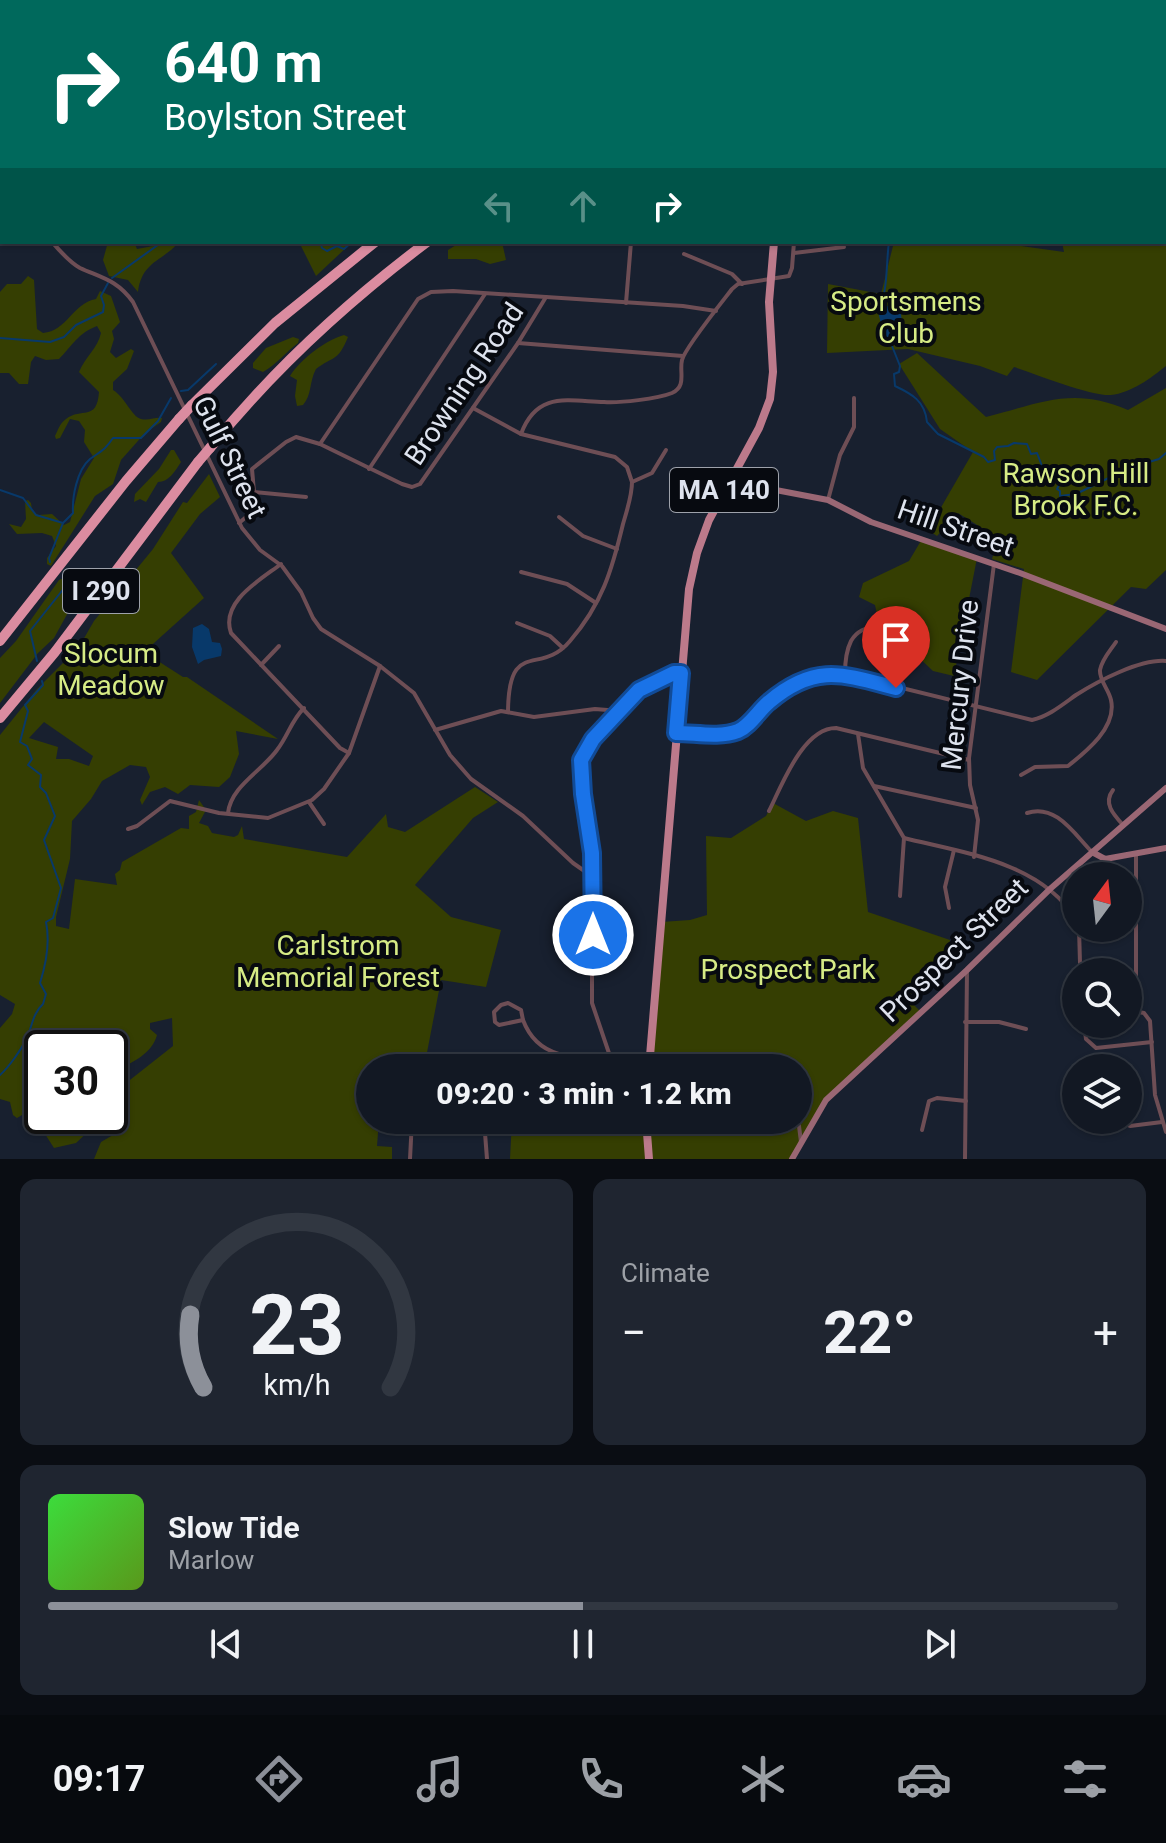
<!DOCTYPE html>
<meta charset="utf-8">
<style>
:root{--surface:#121823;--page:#1f2530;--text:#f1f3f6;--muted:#9ca0a6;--line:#313741;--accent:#8c9099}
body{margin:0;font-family:Roboto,sans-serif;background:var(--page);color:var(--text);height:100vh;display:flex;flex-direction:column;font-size:30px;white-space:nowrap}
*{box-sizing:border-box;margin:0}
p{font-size:26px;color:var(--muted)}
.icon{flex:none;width:44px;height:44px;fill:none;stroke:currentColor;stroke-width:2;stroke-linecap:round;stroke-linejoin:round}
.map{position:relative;height:1159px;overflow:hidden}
.panel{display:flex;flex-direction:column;gap:20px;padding:20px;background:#0a0d13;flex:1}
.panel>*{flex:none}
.guide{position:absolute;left:0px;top:0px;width:1166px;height:244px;box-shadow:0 2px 6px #0004,0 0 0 2px var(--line);background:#00695c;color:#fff;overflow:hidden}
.needle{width:52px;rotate:15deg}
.buttons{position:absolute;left:1062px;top:862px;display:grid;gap:16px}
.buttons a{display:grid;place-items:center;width:80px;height:80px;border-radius:50%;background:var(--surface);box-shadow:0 2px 6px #0004,0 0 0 2px var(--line);font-size:40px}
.speed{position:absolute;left:24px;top:1030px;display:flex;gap:16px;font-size:40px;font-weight:700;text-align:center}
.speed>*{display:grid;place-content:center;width:104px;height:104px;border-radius:50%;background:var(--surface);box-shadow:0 2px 6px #0004,0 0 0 2px var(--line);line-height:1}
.speed .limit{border:4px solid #111;border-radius:12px;background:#fff;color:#111}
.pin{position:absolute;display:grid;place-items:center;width:68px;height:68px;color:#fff;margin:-82px -34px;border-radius:50% 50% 50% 0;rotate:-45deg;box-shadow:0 0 8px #0007}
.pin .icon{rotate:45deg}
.me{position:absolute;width:88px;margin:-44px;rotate:0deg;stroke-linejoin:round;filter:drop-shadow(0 0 6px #0008)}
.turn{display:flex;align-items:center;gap:28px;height:168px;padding:0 32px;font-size:36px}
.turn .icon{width:104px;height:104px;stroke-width:2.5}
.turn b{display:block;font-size:56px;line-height:68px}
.lanes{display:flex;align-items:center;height:76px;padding:0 32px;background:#0003;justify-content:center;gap:40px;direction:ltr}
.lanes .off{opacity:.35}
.big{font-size:60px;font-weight:800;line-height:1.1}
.panel .tile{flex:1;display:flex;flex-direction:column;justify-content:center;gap:12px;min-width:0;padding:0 28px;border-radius:16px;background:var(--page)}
.panel .dial{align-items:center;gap:0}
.dial svg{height:208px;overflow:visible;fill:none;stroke:var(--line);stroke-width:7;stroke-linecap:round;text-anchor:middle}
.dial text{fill:var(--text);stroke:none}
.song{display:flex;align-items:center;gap:24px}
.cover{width:96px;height:96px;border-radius:12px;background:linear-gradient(135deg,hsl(120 70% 55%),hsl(90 70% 35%))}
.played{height:8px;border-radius:4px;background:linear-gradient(90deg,var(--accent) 50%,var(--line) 50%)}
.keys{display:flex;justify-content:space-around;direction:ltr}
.heat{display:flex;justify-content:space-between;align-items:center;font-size:44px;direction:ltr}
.panel .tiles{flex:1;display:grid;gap:20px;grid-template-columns:1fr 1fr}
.tile:last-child{grid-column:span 2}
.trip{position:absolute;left:356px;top:1054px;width:456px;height:80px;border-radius:40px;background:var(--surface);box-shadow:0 2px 6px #0004,0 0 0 2px var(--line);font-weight:800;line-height:80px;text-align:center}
.dock{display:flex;height:128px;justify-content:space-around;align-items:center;background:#070a0e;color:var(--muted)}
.dock .icon{width:56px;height:56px}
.dock .on{color:var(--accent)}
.dock b{font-size:36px;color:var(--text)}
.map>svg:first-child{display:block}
.green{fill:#353e02;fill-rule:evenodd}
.water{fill:#08396a}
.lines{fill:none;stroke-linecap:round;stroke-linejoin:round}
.stream{stroke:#08396a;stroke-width:2}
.street{stroke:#6e4e55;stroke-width:4}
.secondary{stroke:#9a6774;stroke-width:6}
.primary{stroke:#bc7a8b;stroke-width:8}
.highway{stroke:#db8ca0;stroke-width:10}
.highway-bridge{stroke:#db8ca0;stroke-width:10}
.route-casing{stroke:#114b97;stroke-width:20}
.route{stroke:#1a73e8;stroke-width:14}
.labels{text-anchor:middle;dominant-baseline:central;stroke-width:8;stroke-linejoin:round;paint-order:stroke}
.shield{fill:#070a10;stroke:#9ea2ab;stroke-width:2}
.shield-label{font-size:26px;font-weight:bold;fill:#dee3ee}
.park-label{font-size:28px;fill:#d6eb85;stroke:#070a10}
.street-label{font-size:28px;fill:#dee3ee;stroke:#070a10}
</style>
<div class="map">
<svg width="1166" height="1159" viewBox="0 0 1166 1159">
<rect width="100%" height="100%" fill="#18202f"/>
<g class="green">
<path d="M1164 219H1166V366C1151 378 1131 393 1111 395 1090 396 1036 374 1014 367L1007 376 980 366 908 349 827 353 828 284 881 294 894 242H992L1064 252 1062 242H1164Z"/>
<path d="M108 242H134L137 249 153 246 159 242H179C162 262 142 261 138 292L128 280 109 276 103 260Z"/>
<path d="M299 242 349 245 316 276Z"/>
<path d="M461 242H502L506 260 490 264 476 259H448V250Z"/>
<path d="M28 276 34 280 37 329 43 333C67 331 73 303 96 299L100 291 111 296 120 322 112 331 114 339 110 352 116 358 131 349 134 351 127 369 113 382V390C126 398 131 416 141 419 148 421 156 417 162 418L161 422 145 433 121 460 113 484 95 496 51 566 47 564V558L56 546 52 536 42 533 17 534 9 524 21 527 26 519 25 501 28 500 31 503 32 510 38 515 52 514 64 525 70 522 81 479 94 458 84 442 85 430 79 421 70 419 60 438 56 439 55 436C58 430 60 423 66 419 81 407 97 422 99 392L79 372C85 357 98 348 101 333L97 326C78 333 72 346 59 359L46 360 35 356 31 362 28 384H19L9 373H0V292L7 284H21Z"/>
<path d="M344 335 348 337C338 362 333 356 316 369 309 382 312 395 303 405L297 406 295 396 297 380 290 376C301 359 324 341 344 335Z"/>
<path d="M293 337 299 339 298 343C286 352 276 365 263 372L253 368V363L266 348Z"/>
<path d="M917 353 986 417C1041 403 1073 386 1128 410L1166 388V570L1146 589 1131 587 1037 680 1011 672 1024 569 992 559 998 538 958 513 937 536 928 530 973 452 940 429 899 364Z"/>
<path d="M171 450H174L181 462C175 471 169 482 158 482L146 502 140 499 134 502 135 494 159 469Z"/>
<path d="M209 474 220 497 200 514 171 553 204 598 144 652 183 677H187L278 739 236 731 239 754 230 777 219 787 190 785 178 794 165 787 150 792 142 805 140 800 150 777 146 767 130 765 102 781 91 799 72 821 70 859 56 917V926L69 929 75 879 117 885 115 874 120 870 122 862 181 828 189 829V816L196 812 199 800 206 810 199 823 208 826 212 833 234 837 238 835 242 826 244 839 347 857 386 814 388 827 405 832 475 787 498 802 473 818 415 885 451 917 501 930 486 987 441 980 424 1068H370V1120H379L377 1146 392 1147V1159H94L101 1142 113 1135 117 1128 121 1087 173 1046 172 1018 150 1023V1029L157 1035C151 1057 128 1063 110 1074V1048H42V1098L26 1104 22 1115 17 1118 13 1115 10 1102 0 1099V1028L12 1014 15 1004 0 995V735L37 689 68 658 74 646 83 640 94 621 153 549 183 502 187 503ZM44 722 93 756 89 766 69 759H56L58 747 29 738Z"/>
<path d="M922 539 977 558 954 676 933 671 913 652 892 647 881 633 875 605 859 597 863 583 909 561Z"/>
<path d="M71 575 75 581 73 589 76 598 54 638 38 653 0 703V658L16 641 59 580Z"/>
<path d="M773 803 806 821 833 811 858 818 868 912 950 940 949 954 924 973 925 982 907 998 922 1013 826 1100 792 1159H510L512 1120H798V1068H649L661 922 690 920 707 915 706 836 731 838 766 816Z"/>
<path d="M60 1116H97L93 1119V1127L76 1143 54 1148 45 1134 48 1128 55 1127Z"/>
</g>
<g class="water">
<path d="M886 305 901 314 903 331 900 339 886 342 882 338C884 328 878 318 878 307Z"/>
<path d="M202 624 209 629 212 642 220 643 222 649 221 656 204 660 198 664 192 647 193 628Z"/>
</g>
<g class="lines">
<g class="stream">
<path d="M368 2 371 0"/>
<path d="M578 2V0"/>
<path d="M320 242 322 248 327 251 337 246 344 249 352 242"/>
<path d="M112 278 162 242"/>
<path d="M880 307C888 288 886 263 889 242"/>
<path d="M0 338 50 342 64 337 76 325 103 312 104 305 101 296 108 283"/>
<path d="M892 346 900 366 899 372 894 374 895 386C912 394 925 401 927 422L938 434 984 457 988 462 995 460 994 451 997 447 1008 446 1014 443 1027 444 1031 454 1037 453 1042 466 1056 473V481L1062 480 1057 489 1060 491V496L1076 494 1141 462 1147 466 1149 462 1159 459 1166 453"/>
<path d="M181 391 188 390 216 364"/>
<path d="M0 490 23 498 36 515 63 523 49 558 50 562"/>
<path d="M63 523 73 513C72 497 77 470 90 459 101 451 105 450 113 438H141L158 421 171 398"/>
<path d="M37 661 30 631 69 582 63 574"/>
<path d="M0 1075C9 1067 21 1050 27 1038 32 1026 33 1013 43 1004L46 994 40 983C46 964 50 941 46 922L53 918 61 888 44 840 55 816 46 793 40 787 41 775 28 765 32 759 27 746 20 742 28 711 25 705 43 685 42 681"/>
</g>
<g class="street">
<path d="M0 51 2 54"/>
<path d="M1164 55H1166"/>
<path d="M1164 112H1166"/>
<path d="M1164 170H1166"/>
<path d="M0 227 2 228"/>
<path d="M52 242C60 251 69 262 80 268 102 278 117 280 133 302L242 528 260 550 282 566 301 592 313 618 321 629 380 666 414 693 450 755 471 779 523 816 573 863 593 877"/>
<path d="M794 253 844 247"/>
<path d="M684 254 732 274 742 284"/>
<path d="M626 303 631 242"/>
<path d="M518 343 683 356"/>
<path d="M473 408 521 434 615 457 627 467 632 482C632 496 627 510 623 524 612 570 602 604 570 641 540 677 509 637 508 711"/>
<path d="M521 434C537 391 568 401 604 402 620 403 657 399 672 393 687 386 679 372 682 360 685 348 722 302 732 289L738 284 789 276 792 268 794 242"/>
<path d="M320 444 418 299 431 292 453 291 683 306 716 311"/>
<path d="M369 469 485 294"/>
<path d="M632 482 652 473 666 450"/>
<path d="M254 492 306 497"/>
<path d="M828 500 840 455 854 427V398"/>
<path d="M559 517 583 536 617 549"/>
<path d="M239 523 251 513 254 492 252 469 286 442 296 437 320 444 402 484 412 487 420 484 518 343 546 297"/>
<path d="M281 564C260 580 220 602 231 633L340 748 349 753"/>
<path d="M521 572 567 584 596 603"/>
<path d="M517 623 550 636 563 648"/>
<path d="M261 665 279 646"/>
<path d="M845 674C845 664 846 651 851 641 862 622 891 622 900 641"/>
<path d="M435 730 501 711 534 717 595 709 620 711"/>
<path d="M676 733C696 734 720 739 739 731 748 727 754 716 761 709 781 687 814 670 845 674L1032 720C1049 716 1062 705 1076 695 1098 681 1140 659 1166 661"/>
<path d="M858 734 863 768 904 838 900 896"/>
<path d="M1021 775 1035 767 1068 766C1087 751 1117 727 1111 700 1109 690 1099 680 1100 670 1102 659 1110 651 1116 642"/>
<path d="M874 786 976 808"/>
<path d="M1113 790C1103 803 1113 814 1123 825"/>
<path d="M309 802 324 824"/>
<path d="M769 811C782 785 803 728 836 728L969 760"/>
<path d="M228 813C231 786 262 771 277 750 288 736 291 721 304 708"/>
<path d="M1027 813C1056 803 1075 835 1092 852"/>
<path d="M128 829 137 826 170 801 219 813 268 818 312 800 324 789 349 753 380 666"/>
<path d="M904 838C964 853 1040 862 1076 919"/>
<path d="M974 857 978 820 970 785 969 758 994 564"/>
<path d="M949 908 945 887 954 850"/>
<path d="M1079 928 1080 963"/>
<path d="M508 1003 521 1010 523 1020 499 1025 495 1022 494 1012 501 1005Z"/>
<path d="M1128 1010 1144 1013 1150 1021 1155 1095 1166 1132"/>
<path d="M1136 1010V853"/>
<path d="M523 1020C538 1060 575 1058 609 1057"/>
<path d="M965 1022H999L1026 1029"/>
<path d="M1084 1024 1086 1039 1096 1048 1152 1042"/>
<path d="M614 1068 592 1003V853L583 794 581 760 593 739 639 690 674 673H680"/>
<path d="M798 1118 801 1142"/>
<path d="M484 1120 487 1159"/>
<path d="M1114 1120 1130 1126 1162 1122"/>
<path d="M922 1130 929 1101 937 1098 966 1101"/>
<path d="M410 1159 412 1120"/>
<path d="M965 1159 967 970"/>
</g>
<g class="secondary">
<path d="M729 481 828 500 871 522 1020 573 1166 629"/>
<path d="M1092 852 1105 859 1166 848"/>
<path d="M792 1159 826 1100 967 970 1050 889 1166 788"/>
</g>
<g class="primary">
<path d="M779 2V0"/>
<path d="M649 1068 689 589 697 553 709 520 759 428 770 399 773 372 769 302 774 242"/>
<path d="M646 1120 649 1159"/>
</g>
<g class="highway">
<path d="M907 0 912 2"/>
<path d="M690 2 691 0"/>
<path d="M785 2V0"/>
<path d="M870 2 871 0"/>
<path d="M980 2 998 0"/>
<path d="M1164 6H1166"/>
<path d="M192 405 275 323 375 242"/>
<path d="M210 448C273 370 347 302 427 242"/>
<path d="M0 641 126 481 179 419"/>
<path d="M0 718 55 652 198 462"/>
</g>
<g class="highway-bridge">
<path d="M179 419 192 405"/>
<path d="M198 462 210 448"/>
</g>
</g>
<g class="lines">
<defs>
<path id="route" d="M593 935 592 853 583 794 581 760 593 739 639 690 674 673H681L676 733C696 733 719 738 738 731 750 726 759 710 769 702 815 663 843 674 896 688"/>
</defs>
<use href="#route" class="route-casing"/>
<use href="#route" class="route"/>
</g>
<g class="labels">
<g class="shield">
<rect x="670" y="468" width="108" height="44" rx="6"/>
<rect x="63" y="569" width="76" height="44" rx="6"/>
</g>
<g class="shield-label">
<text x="724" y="490">MA 140</text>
<text x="101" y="591">I 290</text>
</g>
<g class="park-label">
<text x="906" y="301">Sportsmens<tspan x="906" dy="32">Club</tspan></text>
<text x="1076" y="473">Rawson Hill<tspan x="1076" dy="32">Brook F.C.</tspan></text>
<text x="111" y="653">Slocum<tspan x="111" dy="32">Meadow</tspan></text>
<text x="338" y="945">Carlstrom<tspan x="338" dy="32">Memorial Forest</tspan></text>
<text x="788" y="969">Prospect Park</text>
</g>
<g class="street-label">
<text transform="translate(464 384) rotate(-56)">Browning Road</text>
<text transform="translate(230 457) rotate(64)">Gulf Street</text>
<text transform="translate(956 528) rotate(19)">Hill Street</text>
<text transform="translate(960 685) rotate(-84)">Mercury Drive</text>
<text transform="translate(954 950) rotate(-44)">Prospect Street</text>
</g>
</g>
</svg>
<div class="buttons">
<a><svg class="needle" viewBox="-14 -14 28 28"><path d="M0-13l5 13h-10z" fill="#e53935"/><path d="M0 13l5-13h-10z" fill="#9ca0a6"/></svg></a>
<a><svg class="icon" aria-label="search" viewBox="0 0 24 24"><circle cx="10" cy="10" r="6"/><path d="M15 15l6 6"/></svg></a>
<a><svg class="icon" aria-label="layers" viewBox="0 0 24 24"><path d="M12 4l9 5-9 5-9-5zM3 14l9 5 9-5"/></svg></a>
</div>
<div class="speed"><div class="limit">30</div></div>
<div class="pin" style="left:896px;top:688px;background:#d93025"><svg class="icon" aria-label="arrive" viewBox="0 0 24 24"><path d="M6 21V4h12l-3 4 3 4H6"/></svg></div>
<svg class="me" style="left:593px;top:935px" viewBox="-20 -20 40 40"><circle r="17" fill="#1a73e8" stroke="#fff" stroke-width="3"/><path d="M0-11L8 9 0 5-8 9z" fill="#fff"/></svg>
<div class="trip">09:20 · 3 min · 1.2 km</div>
<div class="guide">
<div class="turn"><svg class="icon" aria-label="right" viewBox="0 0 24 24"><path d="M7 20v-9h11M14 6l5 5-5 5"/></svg><div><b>640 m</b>Boylston Street</div></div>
<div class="lanes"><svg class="icon off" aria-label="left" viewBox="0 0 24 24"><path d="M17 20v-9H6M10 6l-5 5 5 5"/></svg><svg class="icon off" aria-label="ahead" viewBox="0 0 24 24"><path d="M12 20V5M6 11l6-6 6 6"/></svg><svg class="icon" aria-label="right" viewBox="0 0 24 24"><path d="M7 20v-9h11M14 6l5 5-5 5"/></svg></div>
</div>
</div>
<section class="panel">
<div class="tiles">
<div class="tile dial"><svg viewBox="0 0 100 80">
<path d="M14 69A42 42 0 1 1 86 69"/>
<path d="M14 69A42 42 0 0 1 9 41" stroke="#8c9099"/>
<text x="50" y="56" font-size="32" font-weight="700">23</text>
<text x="50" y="72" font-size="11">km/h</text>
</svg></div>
<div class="tile"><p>Climate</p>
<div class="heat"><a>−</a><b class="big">22°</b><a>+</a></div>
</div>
<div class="tile">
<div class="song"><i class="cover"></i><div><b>Slow Tide</b><p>Marlow</p></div></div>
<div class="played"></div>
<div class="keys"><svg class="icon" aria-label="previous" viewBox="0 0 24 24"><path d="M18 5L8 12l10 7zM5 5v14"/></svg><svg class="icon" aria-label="pause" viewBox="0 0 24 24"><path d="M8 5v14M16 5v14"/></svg><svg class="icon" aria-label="next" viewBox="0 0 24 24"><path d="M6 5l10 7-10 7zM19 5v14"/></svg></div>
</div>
</div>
</section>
<nav class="dock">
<b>09:17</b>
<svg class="icon on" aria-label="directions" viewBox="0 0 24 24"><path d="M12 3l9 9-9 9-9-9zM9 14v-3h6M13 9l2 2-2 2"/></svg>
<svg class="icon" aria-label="music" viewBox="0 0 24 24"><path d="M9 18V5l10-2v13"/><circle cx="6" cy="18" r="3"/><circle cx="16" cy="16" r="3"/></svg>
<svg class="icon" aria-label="phone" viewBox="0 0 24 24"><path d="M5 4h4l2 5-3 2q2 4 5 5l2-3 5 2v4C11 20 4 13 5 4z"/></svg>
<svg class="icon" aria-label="climate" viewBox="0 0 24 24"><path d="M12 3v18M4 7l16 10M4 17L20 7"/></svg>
<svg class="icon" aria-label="car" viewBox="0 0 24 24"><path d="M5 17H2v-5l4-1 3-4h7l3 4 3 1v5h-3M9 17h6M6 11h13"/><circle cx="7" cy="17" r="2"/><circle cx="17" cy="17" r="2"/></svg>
<svg class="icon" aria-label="filters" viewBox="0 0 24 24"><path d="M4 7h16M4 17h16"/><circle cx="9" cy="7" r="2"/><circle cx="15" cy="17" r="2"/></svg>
</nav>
